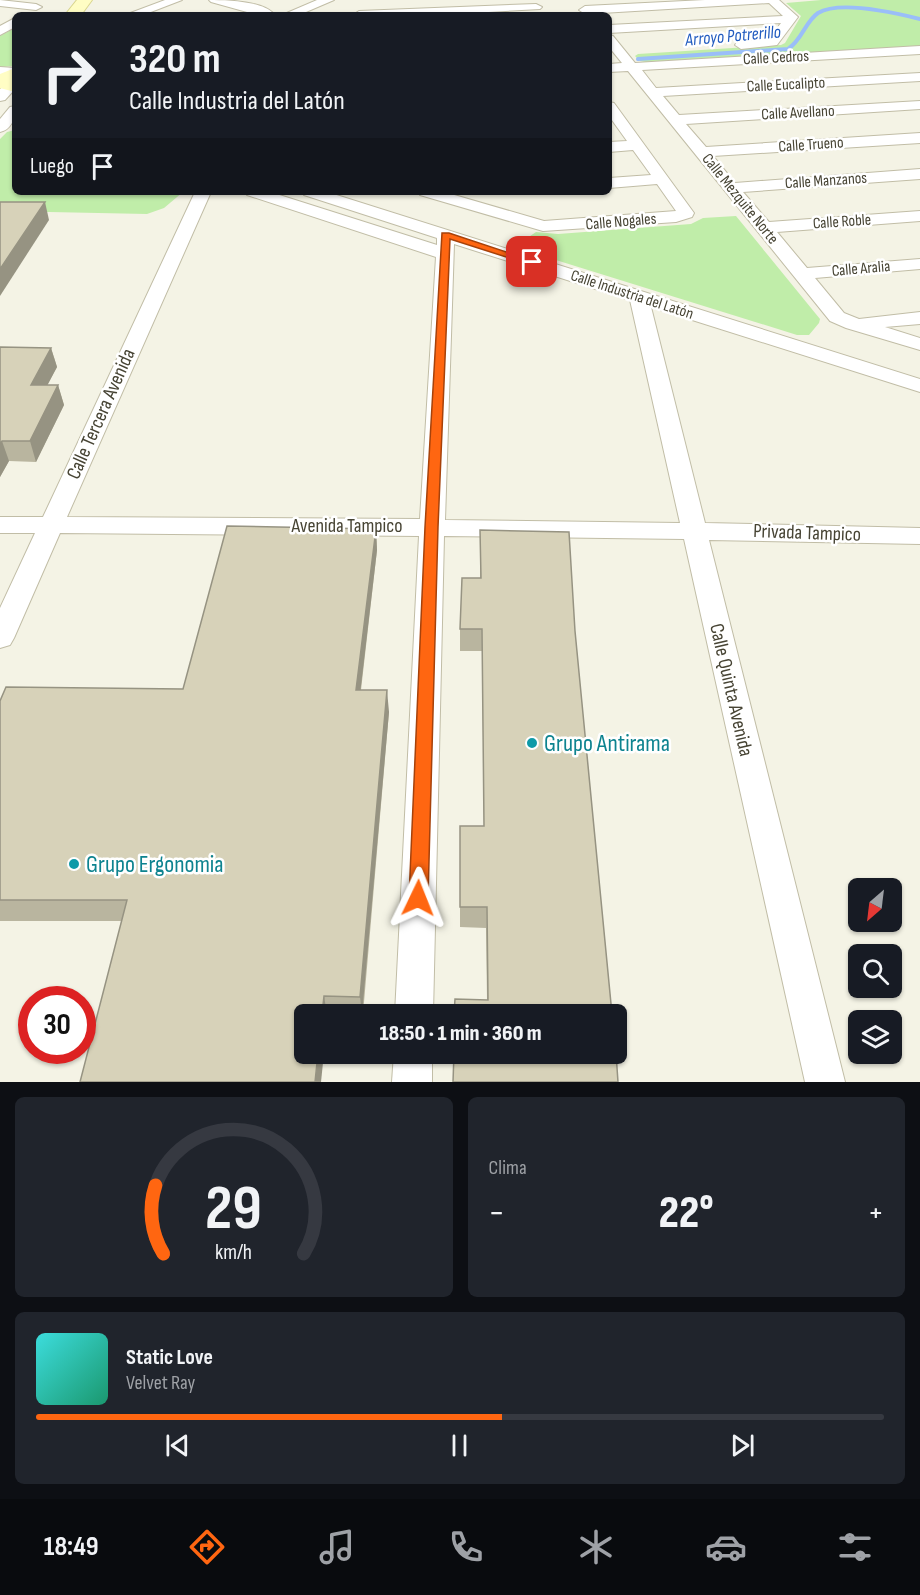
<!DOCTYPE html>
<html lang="es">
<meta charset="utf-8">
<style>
:root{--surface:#171b24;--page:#20242c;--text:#f1f3f6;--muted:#9ea1a6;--line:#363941;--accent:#f61}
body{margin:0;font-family:"Sofia Sans Condensed",sans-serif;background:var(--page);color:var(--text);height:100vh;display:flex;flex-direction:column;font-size:22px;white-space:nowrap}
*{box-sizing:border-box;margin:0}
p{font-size:20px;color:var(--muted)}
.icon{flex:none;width:33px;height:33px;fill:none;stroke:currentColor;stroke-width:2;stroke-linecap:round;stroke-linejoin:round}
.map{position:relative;height:1082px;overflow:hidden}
.details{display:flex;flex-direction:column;gap:15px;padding:15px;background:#0d0f14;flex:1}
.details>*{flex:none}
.banner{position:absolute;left:12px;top:12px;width:600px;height:183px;border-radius:9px;box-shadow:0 2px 4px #0004;background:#171b24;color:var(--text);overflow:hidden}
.needle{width:39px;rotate:208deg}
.buttons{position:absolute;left:848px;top:878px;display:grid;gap:12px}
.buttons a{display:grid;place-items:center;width:54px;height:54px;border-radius:9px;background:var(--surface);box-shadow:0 2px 4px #0004;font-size:30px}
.speed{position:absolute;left:18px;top:986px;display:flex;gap:12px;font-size:30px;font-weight:700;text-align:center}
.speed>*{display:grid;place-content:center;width:78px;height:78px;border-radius:50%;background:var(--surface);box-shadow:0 2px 4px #0004;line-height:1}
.speed .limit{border:9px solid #d22;background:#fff;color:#111}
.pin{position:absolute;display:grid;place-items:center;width:51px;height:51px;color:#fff;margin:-26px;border-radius:12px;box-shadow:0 3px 9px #0006}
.me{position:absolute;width:66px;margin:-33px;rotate:2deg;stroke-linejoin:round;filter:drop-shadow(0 0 4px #0008)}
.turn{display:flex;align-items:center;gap:21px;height:126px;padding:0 18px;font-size:27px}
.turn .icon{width:78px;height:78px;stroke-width:2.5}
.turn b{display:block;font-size:42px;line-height:51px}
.then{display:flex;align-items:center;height:57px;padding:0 18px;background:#0003;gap:12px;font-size:22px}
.big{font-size:45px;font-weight:800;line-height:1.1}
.details .card{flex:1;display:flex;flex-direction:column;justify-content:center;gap:9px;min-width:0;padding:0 21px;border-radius:9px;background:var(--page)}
.details .dial{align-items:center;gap:0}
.dial svg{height:156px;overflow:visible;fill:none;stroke:var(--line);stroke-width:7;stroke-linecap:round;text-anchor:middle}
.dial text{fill:var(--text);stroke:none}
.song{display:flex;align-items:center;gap:18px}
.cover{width:72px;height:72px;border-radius:9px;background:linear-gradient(135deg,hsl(180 70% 55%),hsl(160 70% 35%))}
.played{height:6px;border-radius:3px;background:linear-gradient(90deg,var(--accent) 55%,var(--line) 55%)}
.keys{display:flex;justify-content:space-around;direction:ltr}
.heat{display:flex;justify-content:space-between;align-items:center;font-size:33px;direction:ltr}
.details .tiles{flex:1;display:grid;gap:15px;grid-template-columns:1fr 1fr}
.card:last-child{grid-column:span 2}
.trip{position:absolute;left:294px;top:1004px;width:333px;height:60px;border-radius:9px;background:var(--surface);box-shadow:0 2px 4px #0004;font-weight:800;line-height:60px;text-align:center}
.tab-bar{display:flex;height:96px;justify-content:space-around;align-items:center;background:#090b0e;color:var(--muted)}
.tab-bar .icon{width:42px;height:42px}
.tab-bar .current{color:var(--accent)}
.tab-bar b{font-size:27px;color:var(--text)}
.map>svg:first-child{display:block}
.green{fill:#c0eda9}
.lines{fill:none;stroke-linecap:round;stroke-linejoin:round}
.stream{stroke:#9abef8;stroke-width:4}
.street-casing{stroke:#c1bda6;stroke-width:2}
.secondary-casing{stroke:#d9d58f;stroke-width:2}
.street{fill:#fff;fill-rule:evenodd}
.secondary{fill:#fffdc4;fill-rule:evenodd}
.wall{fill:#b9b59f}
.shaded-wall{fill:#969382}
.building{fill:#d7d2b9;stroke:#969382;stroke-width:1.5}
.route{fill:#f61;stroke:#a6420b;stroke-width:1.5}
.culture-dot{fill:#0f9aa8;stroke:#fff;stroke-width:2}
.labels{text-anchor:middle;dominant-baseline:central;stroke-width:5;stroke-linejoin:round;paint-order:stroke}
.far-street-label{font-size:16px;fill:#474434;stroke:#fff}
.far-water-label{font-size:18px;font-style:italic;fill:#215bbf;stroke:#fff}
.street-label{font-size:20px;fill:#474434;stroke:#fff}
.near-culture-label{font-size:24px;fill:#0d838f;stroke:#fff;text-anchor:start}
</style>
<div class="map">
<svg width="920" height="1082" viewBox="0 0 920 1082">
<rect width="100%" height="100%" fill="#f4f3e5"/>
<g class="green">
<path d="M821 0H920V46L646 62 640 61 635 56 638 54 781 45 785 43 801 16 786 3Z"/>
<path d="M15 28V66L0 67V36Z"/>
<path d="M15 130V192H183L164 208 147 214 0 211V139L7 132Z"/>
<path d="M736 216 820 319 819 323 809 335H797L514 247 536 232 558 234 691 224 703 218Z"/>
</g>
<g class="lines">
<path class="stream" d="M638 59 788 49C802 40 805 22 818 13 840 0 896 13 920 19"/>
<defs>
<g id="street">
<path d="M0 0 36 4 42 7 36 10 0 6Z"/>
<path d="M165 0H182L143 15H125Z"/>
<path d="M209 0C226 0 261 1 273 13L258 15 211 2Z"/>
<path d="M317 0H334L299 15H282Z"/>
<path d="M705 0H779L798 17 777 45 741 49 735 45 737 42 769 39 781 23 609 33V25L783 16 769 3 585 14 579 10 585 6Z"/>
<path d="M536 4 542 7 540 9 437 15H353L359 11Z"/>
<path d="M15 18V27L0 35V26Z"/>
<path d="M609 35 613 36 635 63 920 46V54L642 70 656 88 920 73V81L663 96 679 115 920 101V109L686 124 706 147 920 133V143L713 156 735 183 920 169V179L743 192 769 222 920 211V221L777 232 807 268 920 259V269L815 278 844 313 859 319 920 312V324L885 327 920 338V350L846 328 830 321 628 71 609 72V64L622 63 609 47Z"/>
<path d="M0 67 15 68V76L0 75Z"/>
<path d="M10 82 15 83V89L5 100 0 101V89Z"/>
<path d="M609 102 614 103 694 213 692 217 676 222 543 231 420 195 418 192H444L544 221 676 211 657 184 609 188V178L651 175 633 150 609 152V142L627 141 609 116Z"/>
<path d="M15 106C15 117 13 129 0 132V119L10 107Z"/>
<path d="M195 192H211L67 517 420 519 436 257 247 195 245 192H270L437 245V238L304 195 302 192H327L920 379V392L651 307 705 523 920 528V544L709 540 845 1082H805L684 539 444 536 433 1014H395L419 536 60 533 14 638 10 645 0 648V608L35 533H0V517H43ZM454 244 630 300 680 523 445 520Z"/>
<path d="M394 1053H432V1082H392Z"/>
</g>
<g id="secondary">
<path d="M77 0H92L81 15H65Z"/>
<path d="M15 68V92L0 88V74Z"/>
</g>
</defs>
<use href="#street" class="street-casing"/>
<use href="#secondary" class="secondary-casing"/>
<use href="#street" class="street"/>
<use href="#secondary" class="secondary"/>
</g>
<g class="wall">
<path d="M0 347 51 348 57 367 47 385H58L64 405 36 462 9 461 0 477Z"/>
<path d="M376 529 377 550 361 690 389 712 363 1014H304L121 921H0V701L183 689Z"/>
<path d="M480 530 575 631 612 1014 487 1000 486 928 460 927V826H484L482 651H460V629L480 578Z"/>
</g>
<g class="shaded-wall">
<path d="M45 202 49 220 0 296V269Z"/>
<path d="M51 348 57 367 37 405 31 385Z"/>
<path d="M58 385 64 405 36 462 30 441Z"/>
<path d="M2 441 9 461 0 477V444Z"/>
<path d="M376 529 377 550 358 711 356 690Z"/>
<path d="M387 690 389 712 362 1014 360 997Z"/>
<path d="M324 996 327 1014H322Z"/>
<path d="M318 1053H324L321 1082H315Z"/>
</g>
<g class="building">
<path d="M0 202H45L0 269Z"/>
<path d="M0 347 51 348 31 385H58L30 441H2L0 444Z"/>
<path d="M227 526 376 529 356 690H387L360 997 324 996 322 1014H304V1053H318L315 1082H80L127 900H0V701L6 687 183 689Z"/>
<path d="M480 530 569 532 575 631 612 1014H454L455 999 488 1000 487 907H460V826H484L482 629H460L462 578H481Z"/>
<path d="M454 1053H616L618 1082H453Z"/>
</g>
<path class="route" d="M442 233H449L536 262 528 264 450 239 438 527 428 898 425 904 418 906 412 904 409 898 425 527Z"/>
<g class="culture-dot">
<circle cx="532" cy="743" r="6"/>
<circle cx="74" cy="864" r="6"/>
</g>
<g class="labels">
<g class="far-street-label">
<text transform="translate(776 58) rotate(-3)">Calle Cedros</text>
<text transform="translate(786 85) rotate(-3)">Calle Eucalipto</text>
<text transform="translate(798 113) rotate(-3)">Calle Avellano</text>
<text transform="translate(811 145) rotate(-4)">Calle Trueno</text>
<text transform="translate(826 181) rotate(-4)">Calle Manzanos</text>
<text transform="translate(740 199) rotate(51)">Calle Mezquite Norte</text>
<text transform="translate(621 222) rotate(-5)">Calle Nogales</text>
<text transform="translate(842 222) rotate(-4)">Calle Roble</text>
<text transform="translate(861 269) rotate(-5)">Calle Aralia</text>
<text transform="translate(632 295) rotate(18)">Calle Industria del Latón</text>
</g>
<g class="far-water-label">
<text transform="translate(733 36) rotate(-5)">Arroyo Potrerillo</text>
</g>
<g class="street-label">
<text transform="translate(101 414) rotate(-66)">Calle Tercera Avenida</text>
<text x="347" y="526">Avenida Tampico</text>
<text transform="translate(807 533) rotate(2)">Privada Tampico</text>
<text transform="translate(731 690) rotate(77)">Calle Quinta Avenida</text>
</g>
<g class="near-culture-label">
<text x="544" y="743">Grupo Antirama</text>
<text x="86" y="864">Grupo Ergonomia</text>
</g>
</g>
</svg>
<div class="buttons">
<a><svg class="needle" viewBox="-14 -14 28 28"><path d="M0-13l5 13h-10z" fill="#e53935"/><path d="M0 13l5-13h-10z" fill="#9ea1a6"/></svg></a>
<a><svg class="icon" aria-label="search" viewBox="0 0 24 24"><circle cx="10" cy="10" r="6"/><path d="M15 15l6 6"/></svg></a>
<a><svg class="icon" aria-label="layers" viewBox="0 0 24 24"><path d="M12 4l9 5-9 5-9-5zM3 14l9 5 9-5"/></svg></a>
</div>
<div class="speed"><div class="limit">30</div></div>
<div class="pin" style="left:532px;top:262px;background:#d93025"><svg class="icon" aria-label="arrive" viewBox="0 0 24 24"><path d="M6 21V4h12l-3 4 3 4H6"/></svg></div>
<svg class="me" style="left:418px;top:898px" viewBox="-20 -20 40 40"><path d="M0-17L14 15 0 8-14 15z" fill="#f61" stroke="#fff" stroke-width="4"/></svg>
<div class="trip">18:50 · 1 min · 360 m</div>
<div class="banner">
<div class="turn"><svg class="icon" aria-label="right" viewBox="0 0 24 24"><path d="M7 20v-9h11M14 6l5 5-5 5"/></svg><div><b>320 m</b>Calle Industria del Latón</div></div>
<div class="then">Luego<svg class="icon" aria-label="arrive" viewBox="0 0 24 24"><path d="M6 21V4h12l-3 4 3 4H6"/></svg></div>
</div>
</div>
<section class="details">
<div class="tiles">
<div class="card dial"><svg viewBox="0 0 100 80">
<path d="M14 69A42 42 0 1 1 86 69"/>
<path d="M14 69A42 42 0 0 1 10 34" stroke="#f61"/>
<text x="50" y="56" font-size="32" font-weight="700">29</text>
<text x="50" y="72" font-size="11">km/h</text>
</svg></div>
<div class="card"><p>Clima</p>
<div class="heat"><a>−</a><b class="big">22°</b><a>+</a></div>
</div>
<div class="card">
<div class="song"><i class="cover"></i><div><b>Static Love</b><p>Velvet Ray</p></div></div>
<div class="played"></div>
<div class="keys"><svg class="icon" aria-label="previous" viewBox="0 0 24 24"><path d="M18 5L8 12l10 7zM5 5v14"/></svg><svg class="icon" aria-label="pause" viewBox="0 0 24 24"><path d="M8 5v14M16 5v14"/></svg><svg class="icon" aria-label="next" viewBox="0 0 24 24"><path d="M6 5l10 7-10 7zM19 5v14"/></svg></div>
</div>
</div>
</section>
<nav class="tab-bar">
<b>18:49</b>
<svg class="icon current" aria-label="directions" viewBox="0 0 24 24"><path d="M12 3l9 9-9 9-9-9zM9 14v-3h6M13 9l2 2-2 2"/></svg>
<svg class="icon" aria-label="music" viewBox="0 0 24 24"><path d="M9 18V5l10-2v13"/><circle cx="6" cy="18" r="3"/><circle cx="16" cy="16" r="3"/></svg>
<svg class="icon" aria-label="phone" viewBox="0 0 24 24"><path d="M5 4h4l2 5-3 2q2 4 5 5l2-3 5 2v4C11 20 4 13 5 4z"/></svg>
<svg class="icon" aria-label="climate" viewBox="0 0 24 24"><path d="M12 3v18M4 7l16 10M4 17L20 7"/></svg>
<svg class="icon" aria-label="car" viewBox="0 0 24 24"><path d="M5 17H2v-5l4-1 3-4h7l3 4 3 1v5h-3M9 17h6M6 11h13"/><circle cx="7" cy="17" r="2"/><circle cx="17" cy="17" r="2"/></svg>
<svg class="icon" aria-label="filters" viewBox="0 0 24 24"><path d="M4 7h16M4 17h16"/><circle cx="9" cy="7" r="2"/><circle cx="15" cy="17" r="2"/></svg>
</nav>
